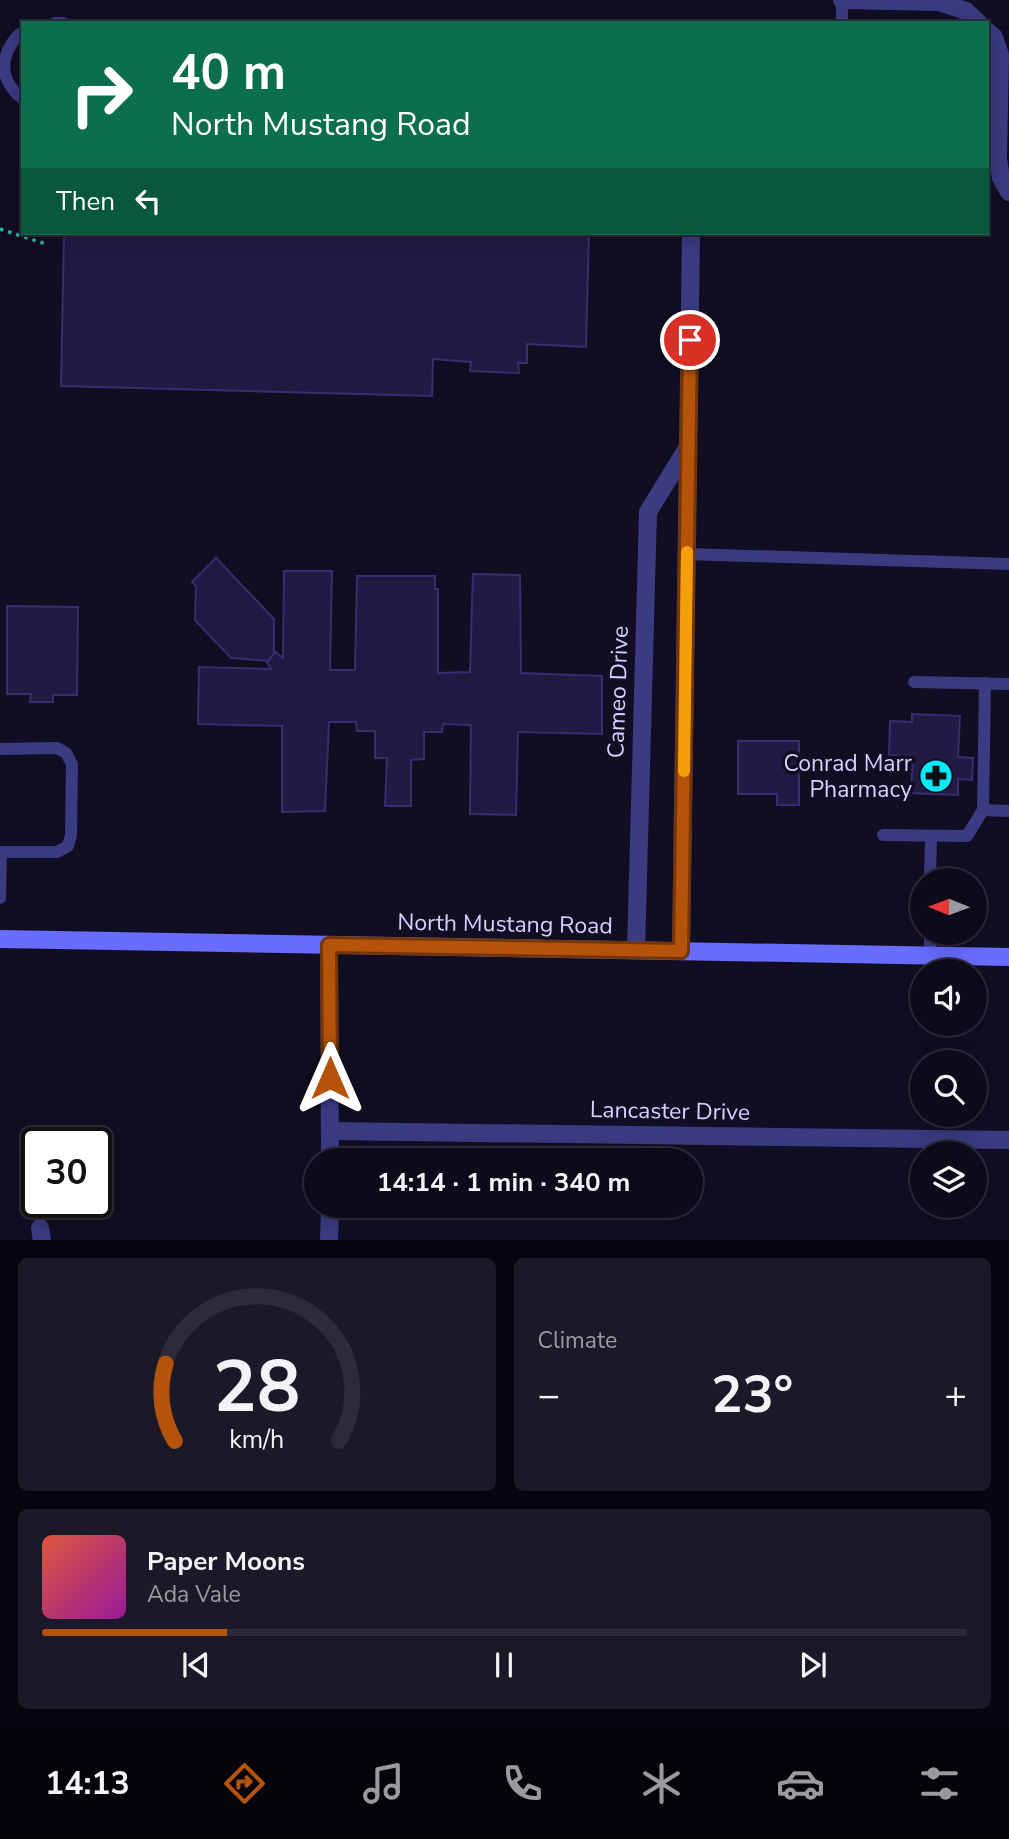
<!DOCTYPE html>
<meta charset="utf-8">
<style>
:root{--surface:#0d0a1a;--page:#1b1827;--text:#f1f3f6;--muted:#9a9aa2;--line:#2d2b39;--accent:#b45309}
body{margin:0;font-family:"Nunito Sans",sans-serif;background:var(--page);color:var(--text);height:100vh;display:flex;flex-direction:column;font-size:26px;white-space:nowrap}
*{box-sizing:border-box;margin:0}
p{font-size:23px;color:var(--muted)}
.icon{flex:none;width:38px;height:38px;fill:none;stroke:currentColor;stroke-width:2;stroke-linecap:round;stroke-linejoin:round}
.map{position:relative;height:1240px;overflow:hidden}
.side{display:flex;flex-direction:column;gap:18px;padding:18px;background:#07060e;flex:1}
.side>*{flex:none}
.banner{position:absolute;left:21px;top:21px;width:968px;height:214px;border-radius:0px;box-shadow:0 4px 18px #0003,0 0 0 2px var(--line);background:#0b6e4f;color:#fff;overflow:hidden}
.needle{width:46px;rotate:271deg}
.buttons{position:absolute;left:910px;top:868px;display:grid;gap:14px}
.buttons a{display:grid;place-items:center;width:77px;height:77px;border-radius:50%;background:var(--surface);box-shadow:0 4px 18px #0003,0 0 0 2px var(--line);font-size:35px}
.speed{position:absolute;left:21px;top:1127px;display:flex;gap:14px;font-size:35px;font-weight:700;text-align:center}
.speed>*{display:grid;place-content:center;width:91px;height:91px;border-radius:50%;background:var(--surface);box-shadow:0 4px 18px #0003,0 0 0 2px var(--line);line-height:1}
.speed .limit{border:4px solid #111;border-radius:10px;background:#fff;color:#111}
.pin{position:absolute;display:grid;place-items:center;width:60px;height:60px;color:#fff;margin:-30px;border:4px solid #fff;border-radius:50%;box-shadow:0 2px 7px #0007}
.me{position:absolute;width:77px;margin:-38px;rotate:0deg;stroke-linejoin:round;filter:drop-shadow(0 0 5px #0008)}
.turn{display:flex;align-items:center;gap:24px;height:147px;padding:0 35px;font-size:32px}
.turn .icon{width:91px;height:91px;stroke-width:2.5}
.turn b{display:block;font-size:49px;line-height:60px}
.then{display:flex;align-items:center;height:66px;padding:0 35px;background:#0003;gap:14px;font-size:26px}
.big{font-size:52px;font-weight:700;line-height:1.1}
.side .card{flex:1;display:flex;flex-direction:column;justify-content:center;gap:10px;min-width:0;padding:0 24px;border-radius:10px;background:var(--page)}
.side .dial{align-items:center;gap:0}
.dial svg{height:182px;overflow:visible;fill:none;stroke:var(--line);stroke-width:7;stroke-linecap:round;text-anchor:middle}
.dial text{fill:var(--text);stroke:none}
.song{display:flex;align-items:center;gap:21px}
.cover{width:84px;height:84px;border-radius:10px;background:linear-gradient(135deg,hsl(10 70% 55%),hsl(300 70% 35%))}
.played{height:7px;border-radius:4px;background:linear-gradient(90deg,var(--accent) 20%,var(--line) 20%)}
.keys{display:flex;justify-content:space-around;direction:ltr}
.heat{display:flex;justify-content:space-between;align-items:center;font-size:38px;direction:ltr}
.side .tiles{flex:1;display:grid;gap:18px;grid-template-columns:1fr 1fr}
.card:last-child{grid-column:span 2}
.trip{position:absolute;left:304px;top:1148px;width:399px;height:70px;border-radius:35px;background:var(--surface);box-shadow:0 4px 18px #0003,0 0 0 2px var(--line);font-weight:700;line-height:70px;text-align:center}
.dock{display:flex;height:112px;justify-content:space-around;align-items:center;background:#05040a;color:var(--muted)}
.dock .icon{width:49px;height:49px}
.dock .current{color:var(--accent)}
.dock b{font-size:32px;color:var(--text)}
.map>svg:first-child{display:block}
.building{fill:#211b44;stroke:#372d6f;stroke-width:2}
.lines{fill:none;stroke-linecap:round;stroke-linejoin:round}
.path{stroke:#30b3a4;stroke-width:3.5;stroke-dasharray:3.5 5;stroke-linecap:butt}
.lane{stroke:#3a3b81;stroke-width:12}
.street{stroke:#3a3b81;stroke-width:18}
.secondary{stroke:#696dfd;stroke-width:18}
.route-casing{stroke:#753606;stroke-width:18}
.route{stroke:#b45309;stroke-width:12}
.slow{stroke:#f59e0b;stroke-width:12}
.labels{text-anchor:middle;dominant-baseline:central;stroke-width:7;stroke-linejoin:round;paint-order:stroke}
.street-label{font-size:23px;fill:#d4d1fe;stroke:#110e23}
.poi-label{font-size:23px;fill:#d4d1fe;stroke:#110e23;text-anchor:end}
</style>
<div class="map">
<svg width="1009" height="1241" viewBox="0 0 1009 1241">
<rect width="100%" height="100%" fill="#110e23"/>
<g class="building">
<path d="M64 233H589L586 347 527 344V363H518L519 373 470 371 471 362 433 359 432 396 61 386Z"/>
<path d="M216 558 274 619V654L268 661 231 658 195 620 196 586 192 582Z"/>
<path d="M284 571H332L330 670H355L357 576H435V589H438V673L470 672 473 574 520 575 521 673 602 676V734L518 732 516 815 470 814 471 725 443 724 442 732H424V759L411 760V806H385L387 758H375V731H357L356 722H329L325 811 282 812V726L198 724 199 667 271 669 267 662 274 654 276 652 283 658Z"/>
<path d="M7 606 78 607 77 695H53V702H30L31 694H7Z"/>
<path d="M912 714 960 716 958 757 973 758 972 780 958 779V795L911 793 913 756 889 755 890 721 912 722Z"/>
<path d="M738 741H799V805H777V794H738Z"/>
</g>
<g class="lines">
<path class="path" d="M0 229 46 244"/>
<g class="lane">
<path d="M55 23H63"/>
<path d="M842 23V0"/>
<path d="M23 32C15 36 13 42 8 50 0 70 5 85 23 99"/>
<path d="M687 554 1009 564"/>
<path d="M914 682 1009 684"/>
<path d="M0 749 57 748 66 753 72 764 71 835 68 846 57 852H0"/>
<path d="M983 810 1009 811"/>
<path d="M883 835 967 836 983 810 985 683"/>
<path d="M930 880 931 836"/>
<path d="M0 898 1 852"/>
<path d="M930 956V933"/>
</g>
<g class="street">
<path d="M842 0 939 2 966 11 979 23"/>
<path d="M987 31 994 37 1000 55 998 159 1001 178 1009 192"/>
<path d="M329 945 330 1160"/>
<path d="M636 950 648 512 688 447"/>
<path d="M681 951 691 233"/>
<path d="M330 1131 1009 1140"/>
<path d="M40 1228 42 1241"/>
<path d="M329 1241 330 1206"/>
</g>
<path class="secondary" d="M0 939 1009 957"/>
</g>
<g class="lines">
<defs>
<path id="route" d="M330 1078 329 945 681 951 690 340"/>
</defs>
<use href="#route" class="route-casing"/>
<use href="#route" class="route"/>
<path class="slow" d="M684 771 687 552"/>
</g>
<defs>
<symbol id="pharmacy-disc" viewBox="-11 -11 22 22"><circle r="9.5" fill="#03ecf8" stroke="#110e23"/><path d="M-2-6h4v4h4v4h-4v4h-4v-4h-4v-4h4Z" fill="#111"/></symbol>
</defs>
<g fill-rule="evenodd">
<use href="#pharmacy-disc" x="917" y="757" width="38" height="38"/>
</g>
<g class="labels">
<g class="street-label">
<text transform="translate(618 692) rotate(-88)">Cameo Drive</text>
<text transform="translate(505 924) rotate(1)">North Mustang Road</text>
<text transform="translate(670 1111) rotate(1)">Lancaster Drive</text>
</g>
<g class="poi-label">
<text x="912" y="763">Conrad Marr<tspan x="912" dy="26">Pharmacy</tspan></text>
</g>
</g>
</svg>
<div class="buttons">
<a><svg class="needle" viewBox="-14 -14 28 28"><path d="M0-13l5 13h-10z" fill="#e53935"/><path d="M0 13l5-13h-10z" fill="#9a9aa2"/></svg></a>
<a><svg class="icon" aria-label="sound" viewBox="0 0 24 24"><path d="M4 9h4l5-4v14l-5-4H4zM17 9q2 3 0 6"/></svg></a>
<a><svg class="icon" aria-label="search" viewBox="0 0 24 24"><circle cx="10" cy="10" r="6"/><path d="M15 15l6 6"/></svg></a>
<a><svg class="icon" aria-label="layers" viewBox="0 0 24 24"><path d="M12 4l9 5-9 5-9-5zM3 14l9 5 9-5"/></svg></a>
</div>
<div class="speed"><div class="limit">30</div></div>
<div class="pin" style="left:690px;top:340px;background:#d93025"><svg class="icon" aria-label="arrive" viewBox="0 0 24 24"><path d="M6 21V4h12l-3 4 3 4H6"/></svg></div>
<svg class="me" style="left:330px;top:1078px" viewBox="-20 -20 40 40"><path d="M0-17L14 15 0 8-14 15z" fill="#b45309" stroke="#fff" stroke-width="4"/></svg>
<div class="trip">14:14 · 1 min · 340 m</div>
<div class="banner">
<div class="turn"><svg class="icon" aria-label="right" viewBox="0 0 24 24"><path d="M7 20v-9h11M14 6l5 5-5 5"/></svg><div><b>40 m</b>North Mustang Road</div></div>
<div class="then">Then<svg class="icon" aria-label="left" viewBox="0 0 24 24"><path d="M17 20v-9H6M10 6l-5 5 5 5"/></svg></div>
</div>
</div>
<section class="side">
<div class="tiles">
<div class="card dial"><svg viewBox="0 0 100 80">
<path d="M14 69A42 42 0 1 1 86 69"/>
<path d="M14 69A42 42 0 0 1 10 35" stroke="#b45309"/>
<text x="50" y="56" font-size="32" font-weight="700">28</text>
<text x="50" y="72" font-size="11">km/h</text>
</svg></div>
<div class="card"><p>Climate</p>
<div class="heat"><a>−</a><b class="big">23°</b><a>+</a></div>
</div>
<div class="card">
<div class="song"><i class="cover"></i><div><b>Paper Moons</b><p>Ada Vale</p></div></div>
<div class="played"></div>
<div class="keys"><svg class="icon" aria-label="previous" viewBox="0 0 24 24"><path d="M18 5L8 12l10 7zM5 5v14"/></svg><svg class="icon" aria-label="pause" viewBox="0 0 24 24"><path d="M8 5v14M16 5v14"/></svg><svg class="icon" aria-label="next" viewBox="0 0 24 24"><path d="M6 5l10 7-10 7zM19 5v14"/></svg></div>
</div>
</div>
</section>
<nav class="dock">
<b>14:13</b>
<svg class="icon current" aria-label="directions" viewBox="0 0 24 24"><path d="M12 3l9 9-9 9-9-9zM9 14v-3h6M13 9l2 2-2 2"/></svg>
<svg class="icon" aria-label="music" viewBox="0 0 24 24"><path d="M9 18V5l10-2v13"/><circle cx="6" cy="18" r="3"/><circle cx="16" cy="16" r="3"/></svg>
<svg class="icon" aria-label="phone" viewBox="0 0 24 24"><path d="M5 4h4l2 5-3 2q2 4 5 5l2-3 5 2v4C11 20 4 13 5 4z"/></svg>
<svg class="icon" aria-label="climate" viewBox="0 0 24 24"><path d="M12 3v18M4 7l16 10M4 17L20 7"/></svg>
<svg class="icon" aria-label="car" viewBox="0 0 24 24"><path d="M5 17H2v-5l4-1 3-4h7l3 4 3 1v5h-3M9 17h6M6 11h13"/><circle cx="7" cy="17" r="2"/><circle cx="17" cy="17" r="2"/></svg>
<svg class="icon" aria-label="filters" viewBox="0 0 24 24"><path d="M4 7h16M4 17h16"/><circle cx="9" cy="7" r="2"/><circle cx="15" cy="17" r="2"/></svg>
</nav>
